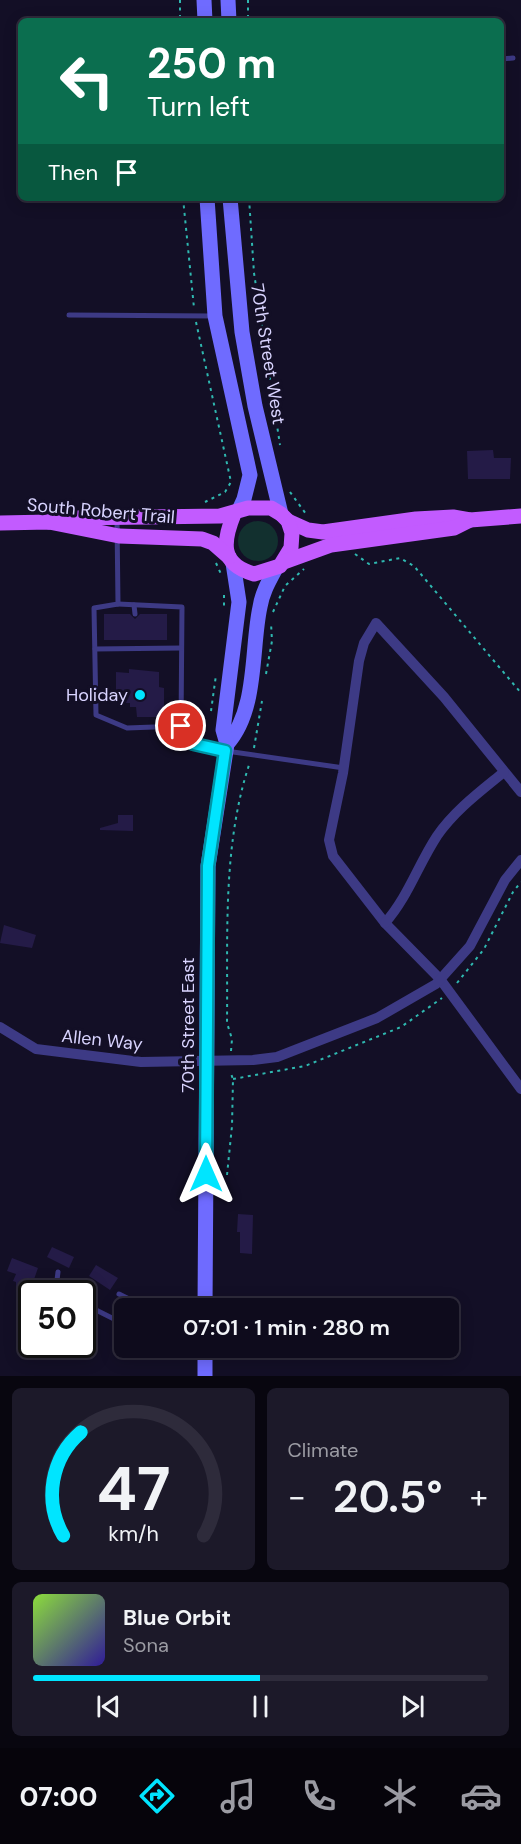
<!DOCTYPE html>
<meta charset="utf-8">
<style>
:root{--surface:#0e0b1c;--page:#1c1929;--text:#f1f3f6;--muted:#9b9ba3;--line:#2e2b3b;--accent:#00e5ff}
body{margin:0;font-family:"DM Sans",sans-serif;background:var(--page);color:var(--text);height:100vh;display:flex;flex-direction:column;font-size:22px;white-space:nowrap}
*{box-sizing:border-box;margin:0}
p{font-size:20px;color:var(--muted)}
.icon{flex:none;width:33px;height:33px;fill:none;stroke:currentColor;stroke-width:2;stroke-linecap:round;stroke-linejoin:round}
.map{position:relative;height:1376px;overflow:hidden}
.drawer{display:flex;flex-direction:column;gap:12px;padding:12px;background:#08060f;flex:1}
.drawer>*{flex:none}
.banner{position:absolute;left:18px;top:18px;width:486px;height:183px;border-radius:9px;box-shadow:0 3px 15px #0003,0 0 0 2px var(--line);background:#0b6e4f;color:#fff;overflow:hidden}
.speed{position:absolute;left:18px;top:1280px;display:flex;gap:12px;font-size:30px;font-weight:700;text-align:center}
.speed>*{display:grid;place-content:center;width:78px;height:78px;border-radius:50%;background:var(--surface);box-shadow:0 3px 15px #0003,0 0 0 2px var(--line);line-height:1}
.speed .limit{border:3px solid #111;border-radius:9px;background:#fff;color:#111}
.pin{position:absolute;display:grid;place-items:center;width:51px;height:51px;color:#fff;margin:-26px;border:3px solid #fff;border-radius:50%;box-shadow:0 2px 6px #0007}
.me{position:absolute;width:66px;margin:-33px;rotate:0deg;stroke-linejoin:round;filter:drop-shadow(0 0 4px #0008)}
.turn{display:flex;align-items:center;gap:21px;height:126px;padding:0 30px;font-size:27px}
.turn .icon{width:78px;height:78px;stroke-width:2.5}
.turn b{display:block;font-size:42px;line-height:51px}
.then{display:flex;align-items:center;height:57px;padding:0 30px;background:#0003;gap:12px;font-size:22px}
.big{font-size:45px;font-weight:600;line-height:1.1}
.drawer .card{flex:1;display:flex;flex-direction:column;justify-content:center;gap:9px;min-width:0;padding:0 21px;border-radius:9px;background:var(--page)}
.drawer .dial{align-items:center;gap:0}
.dial svg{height:156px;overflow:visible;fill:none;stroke:var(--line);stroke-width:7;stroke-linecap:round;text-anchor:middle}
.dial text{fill:var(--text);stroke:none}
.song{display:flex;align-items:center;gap:18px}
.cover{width:72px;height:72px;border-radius:9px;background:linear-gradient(135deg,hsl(90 70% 55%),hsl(250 70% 35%))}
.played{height:6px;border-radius:3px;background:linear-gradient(90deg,var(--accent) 50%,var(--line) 50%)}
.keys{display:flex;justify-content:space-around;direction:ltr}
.heat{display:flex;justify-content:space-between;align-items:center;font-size:33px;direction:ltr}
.drawer .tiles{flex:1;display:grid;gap:12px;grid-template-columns:1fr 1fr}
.card:last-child{grid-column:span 2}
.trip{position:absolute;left:114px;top:1298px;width:345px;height:60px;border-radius:9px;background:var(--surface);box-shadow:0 3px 15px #0003,0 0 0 2px var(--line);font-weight:600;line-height:60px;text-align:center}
.dock{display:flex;height:96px;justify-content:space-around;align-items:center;background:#06040b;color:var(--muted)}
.dock .icon{width:42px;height:42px}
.dock .selected{color:var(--accent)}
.dock b{font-size:27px;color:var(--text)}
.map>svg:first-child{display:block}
.green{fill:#12302f}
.building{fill:#241b47}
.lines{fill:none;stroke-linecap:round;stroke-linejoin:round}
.path{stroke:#2fb8b0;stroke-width:2;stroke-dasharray:3 4.5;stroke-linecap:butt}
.lane{stroke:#3d3a85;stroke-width:5}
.street{stroke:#3d3a85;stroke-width:10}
.secondary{stroke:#6f6bff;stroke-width:15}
.primary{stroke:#c25bff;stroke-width:15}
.route-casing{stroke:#0095a6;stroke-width:15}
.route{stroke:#00e5ff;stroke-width:10}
.poi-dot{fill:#00e5ff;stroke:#130f26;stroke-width:2}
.labels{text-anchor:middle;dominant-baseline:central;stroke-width:6;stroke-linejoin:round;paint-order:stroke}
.street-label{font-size:18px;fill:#d9d4ff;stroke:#130f26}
.poi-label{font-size:18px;fill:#d9d4ff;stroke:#130f26;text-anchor:end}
</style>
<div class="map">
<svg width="521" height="1376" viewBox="0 0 521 1376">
<rect width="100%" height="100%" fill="#130f26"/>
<circle class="green" cx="258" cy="541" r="20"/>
<g class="building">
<path d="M493 450 494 458H511L510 479H468L467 451Z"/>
<path d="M104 614H130L135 619 140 614H167V640H104Z"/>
<path d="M129 669 159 672V687L164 688V717H137L136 707H130V703H116V672L129 673Z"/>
<path d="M118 815H133V831L100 830V828L118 823Z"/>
<path d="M4 925 36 935 32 948 0 943Z"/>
<path d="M238 1214 253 1215 252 1254 240 1253V1232H237Z"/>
<path d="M52 1247 74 1257 69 1268 47 1257Z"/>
<path d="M12 1258 38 1268 31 1288 25 1286 16 1295V1282L13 1281 16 1274 7 1271Z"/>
<path d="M96 1265 118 1278 110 1290 89 1276Z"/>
</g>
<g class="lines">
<g class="path">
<path d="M180 0V21"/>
<path d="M248 0V21"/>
<path d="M183 198 194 308"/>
<path d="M249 198 254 273 280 445"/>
<path d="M196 322 231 482 225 492 205 502"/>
<path d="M290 492 306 514"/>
<path d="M355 554 369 564 400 558 414 566 521 693"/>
<path d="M216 563 221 574"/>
<path d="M224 595V607"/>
<path d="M273 612 285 586 304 569"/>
<path d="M266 674 272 641 271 623"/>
<path d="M211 711 216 675"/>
<path d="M254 748 262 701"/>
<path d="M457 983 484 949 513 892 521 882"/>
<path d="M231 1051 232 1039 227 1023C228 937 222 845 250 762"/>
<path d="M233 1079 305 1066 401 1027 442 998"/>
<path d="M227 1175 232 1126 233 1079 230 1071"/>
</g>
<g class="lane">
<path d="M501 59 513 58"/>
<path d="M69 315 213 316"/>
<path d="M117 520 118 604 94 608 96 715 127 728 181 726 194 744 226 751 344 768"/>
<path d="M118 604 182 607 181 726"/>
<path d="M134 605 135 614"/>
<path d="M95 649 181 648"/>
<path d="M58 1272 56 1288 64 1293"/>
<path d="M119 1294 131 1300 128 1308"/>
<path d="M82 1303 124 1324"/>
<path d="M190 1347 204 1351"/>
</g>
<g class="street">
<path d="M521 792 444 697 376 623 364 643 359 661 343 773 329 840 333 856 385 923 440 979 521 1089"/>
<path d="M385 923C408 897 418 865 437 836 455 810 481 791 504 772"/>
<path d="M0 1027 36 1049 141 1062 253 1060 277 1057 377 1018 436 984 470 946 505 880 521 860"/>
</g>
<g class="secondary">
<path d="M204 0 205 21"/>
<path d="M228 0 229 21"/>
<path d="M207 198 215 316 250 475 244 499 239 510"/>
<path d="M230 198 242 332 255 406 281 514"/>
<path d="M227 744C258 710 251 648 260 607 262 593 269 581 276 568"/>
<path d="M205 1308 208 866 227 744 223 730 239 602 233 563"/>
<path d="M205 1376V1347"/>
</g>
<g class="primary">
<path d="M288 521 308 530 323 532 416 519 453 517 470 520 521 516"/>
<path d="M49 522 74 518 220 516 248 508H271L281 514 288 521 292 533 291 548 280 566 254 574C219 564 223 541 234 514"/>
<path d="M0 523 49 522 119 536 202 539 213 543 229 557"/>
<path d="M284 562 331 545 454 528 470 520"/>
</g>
</g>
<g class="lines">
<defs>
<path id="route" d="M181 726 194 744 225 751 208 866 206 1174"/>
</defs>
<use href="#route" class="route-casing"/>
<use href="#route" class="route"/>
</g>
<circle class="poi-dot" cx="140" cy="695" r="6"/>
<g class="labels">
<g class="street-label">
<text transform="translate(268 354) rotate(81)">70th Street West</text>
<text transform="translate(101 511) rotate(5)">South Robert Trail</text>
<text transform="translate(188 1025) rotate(-90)">70th Street East</text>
<text transform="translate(102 1040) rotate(6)">Allen Way</text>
</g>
<g class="poi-label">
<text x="128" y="695">Holiday</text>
</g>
</g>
</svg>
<div class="speed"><div class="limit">50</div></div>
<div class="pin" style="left:181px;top:726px;background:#d93025"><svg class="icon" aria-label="arrive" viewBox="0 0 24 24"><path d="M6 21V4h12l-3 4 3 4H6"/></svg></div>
<svg class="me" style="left:206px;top:1174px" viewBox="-20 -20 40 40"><path d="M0-17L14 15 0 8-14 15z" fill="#00e5ff" stroke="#fff" stroke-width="4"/></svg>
<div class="trip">07:01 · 1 min · 280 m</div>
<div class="banner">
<div class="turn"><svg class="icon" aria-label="left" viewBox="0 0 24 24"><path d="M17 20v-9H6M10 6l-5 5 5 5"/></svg><div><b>250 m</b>Turn left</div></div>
<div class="then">Then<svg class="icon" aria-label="arrive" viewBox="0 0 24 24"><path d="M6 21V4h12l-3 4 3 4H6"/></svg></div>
</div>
</div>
<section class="drawer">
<div class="tiles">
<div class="card dial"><svg viewBox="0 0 100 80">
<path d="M14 69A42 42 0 1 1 86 69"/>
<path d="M14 69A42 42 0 0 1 23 16" stroke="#00e5ff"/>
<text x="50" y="56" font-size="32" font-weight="700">47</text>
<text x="50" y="72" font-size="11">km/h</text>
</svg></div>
<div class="card"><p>Climate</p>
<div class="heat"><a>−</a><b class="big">20.5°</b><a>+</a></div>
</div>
<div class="card">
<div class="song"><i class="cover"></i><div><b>Blue Orbit</b><p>Sona</p></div></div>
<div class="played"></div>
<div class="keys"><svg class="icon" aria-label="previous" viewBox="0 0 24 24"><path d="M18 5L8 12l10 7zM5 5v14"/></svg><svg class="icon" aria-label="pause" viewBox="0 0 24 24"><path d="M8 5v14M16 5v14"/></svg><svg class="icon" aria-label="next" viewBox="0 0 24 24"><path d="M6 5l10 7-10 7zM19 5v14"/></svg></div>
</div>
</div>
</section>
<nav class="dock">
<b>07:00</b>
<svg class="icon selected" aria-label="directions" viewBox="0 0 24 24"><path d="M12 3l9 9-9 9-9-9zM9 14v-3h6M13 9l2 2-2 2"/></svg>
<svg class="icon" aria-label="music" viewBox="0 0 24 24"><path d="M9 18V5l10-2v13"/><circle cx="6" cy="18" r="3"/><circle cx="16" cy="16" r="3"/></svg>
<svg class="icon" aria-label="phone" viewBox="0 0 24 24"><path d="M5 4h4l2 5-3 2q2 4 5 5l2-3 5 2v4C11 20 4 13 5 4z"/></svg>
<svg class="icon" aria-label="climate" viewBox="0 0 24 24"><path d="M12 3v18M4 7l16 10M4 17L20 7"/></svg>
<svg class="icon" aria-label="car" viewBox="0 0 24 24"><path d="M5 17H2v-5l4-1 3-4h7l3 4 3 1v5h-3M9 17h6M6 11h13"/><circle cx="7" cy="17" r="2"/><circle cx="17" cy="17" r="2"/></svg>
</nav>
